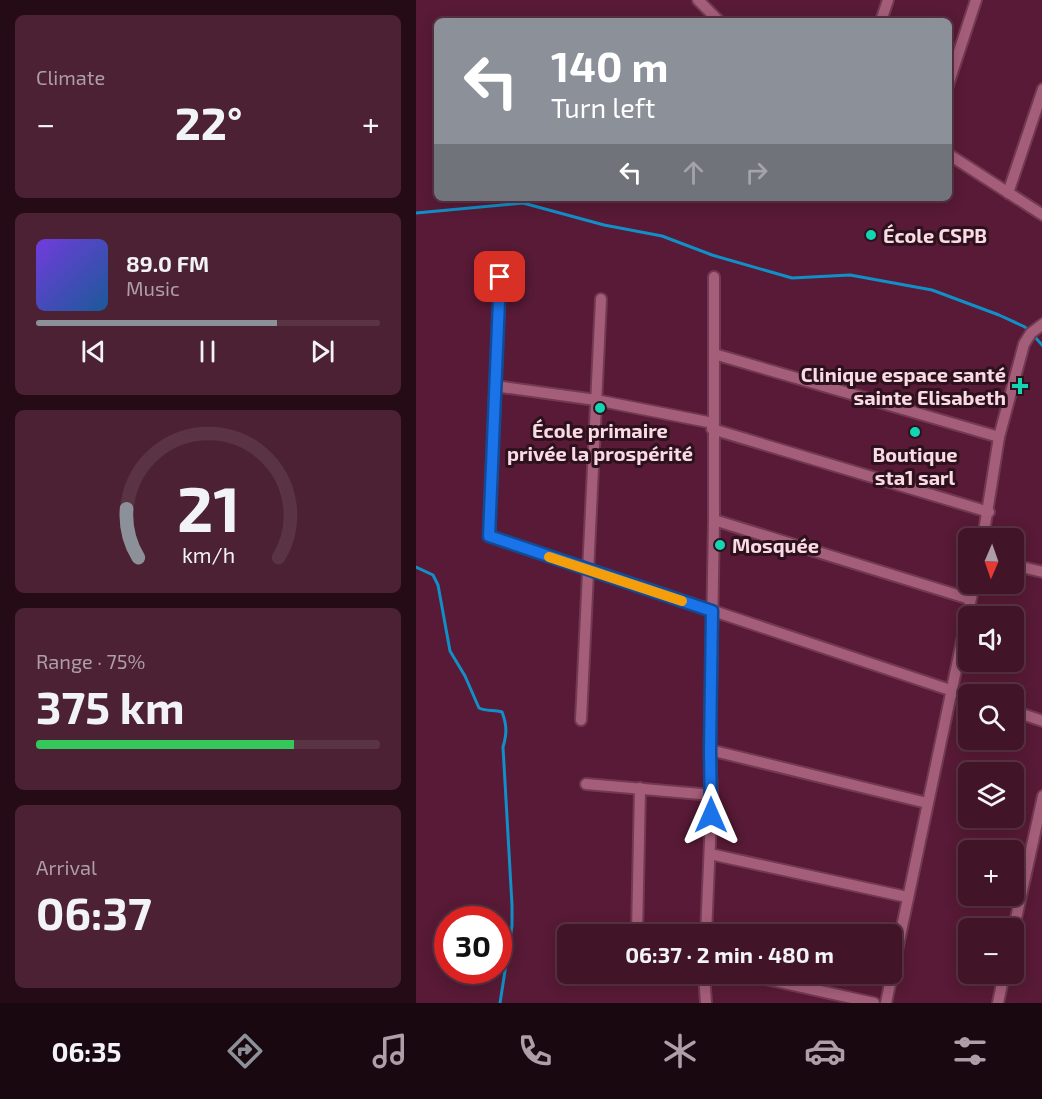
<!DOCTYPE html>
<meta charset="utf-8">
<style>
:root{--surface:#421428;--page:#4c2134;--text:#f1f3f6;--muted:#ae9ea8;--line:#5a3345;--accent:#8c9099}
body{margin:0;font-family:"Exo 2",sans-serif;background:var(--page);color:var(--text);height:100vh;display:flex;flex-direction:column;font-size:22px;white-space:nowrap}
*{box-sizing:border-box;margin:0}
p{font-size:20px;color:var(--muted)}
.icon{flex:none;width:33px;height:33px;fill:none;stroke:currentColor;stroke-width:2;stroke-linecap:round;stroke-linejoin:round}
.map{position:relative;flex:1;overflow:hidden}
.drawer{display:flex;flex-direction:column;gap:15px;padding:15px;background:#240b16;width:416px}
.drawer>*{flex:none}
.guide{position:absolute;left:18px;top:18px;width:518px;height:183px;border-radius:9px;box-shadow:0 3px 15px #0003,0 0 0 2px var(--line);background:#8c9099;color:#fff;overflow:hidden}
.needle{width:39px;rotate:182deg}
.buttons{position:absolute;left:542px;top:528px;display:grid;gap:12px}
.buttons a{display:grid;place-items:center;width:66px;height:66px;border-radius:9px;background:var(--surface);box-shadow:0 3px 15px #0003,0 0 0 2px var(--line);font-size:30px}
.speed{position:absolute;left:18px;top:906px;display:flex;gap:12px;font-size:30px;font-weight:700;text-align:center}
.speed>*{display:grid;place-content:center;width:78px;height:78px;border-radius:50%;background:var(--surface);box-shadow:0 3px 15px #0003,0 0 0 2px var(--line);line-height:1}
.speed .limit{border:9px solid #d22;background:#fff;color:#111}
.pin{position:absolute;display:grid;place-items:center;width:51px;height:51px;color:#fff;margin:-26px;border-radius:12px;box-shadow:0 3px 9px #0006}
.me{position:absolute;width:66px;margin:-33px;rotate:0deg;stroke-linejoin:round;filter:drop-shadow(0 0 4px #0008)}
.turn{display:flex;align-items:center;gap:21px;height:126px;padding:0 18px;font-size:27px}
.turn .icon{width:78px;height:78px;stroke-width:2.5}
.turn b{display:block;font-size:42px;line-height:51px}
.lanes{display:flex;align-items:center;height:57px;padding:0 18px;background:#0003;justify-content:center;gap:30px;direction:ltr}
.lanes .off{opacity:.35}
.big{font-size:45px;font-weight:700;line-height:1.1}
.drawer .tile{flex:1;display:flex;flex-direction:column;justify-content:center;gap:9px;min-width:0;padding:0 21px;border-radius:9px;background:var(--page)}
.drawer .dial{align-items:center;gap:0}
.dial svg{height:156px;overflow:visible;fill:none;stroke:var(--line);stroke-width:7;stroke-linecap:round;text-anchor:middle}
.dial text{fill:var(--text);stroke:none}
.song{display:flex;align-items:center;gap:18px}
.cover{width:72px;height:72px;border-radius:9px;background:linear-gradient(135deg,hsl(260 70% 55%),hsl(210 70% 35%))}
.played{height:6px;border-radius:3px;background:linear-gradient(90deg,var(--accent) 70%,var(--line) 70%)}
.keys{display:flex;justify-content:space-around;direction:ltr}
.heat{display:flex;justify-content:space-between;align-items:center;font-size:33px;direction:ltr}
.charge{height:9px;border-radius:4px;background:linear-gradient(90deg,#34c759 75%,var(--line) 0)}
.trip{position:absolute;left:141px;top:924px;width:345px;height:60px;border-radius:9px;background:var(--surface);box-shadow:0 3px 15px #0003,0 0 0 2px var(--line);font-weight:700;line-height:60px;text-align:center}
.menu{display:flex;height:96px;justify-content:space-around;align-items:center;background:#1a0810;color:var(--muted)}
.menu .icon{width:42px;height:42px}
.menu .current{color:var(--accent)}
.menu b{font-size:27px;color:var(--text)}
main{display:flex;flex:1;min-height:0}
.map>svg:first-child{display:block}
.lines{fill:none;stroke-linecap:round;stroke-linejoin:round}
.stream{stroke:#118fc7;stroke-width:3}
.minor-casing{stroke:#723952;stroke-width:14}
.minor{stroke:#a55e7a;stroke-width:10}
.route-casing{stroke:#114b97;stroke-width:15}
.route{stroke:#1a73e8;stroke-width:10}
.slow{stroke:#f59e0b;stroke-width:10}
.poi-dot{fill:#14d5b3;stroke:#2d121d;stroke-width:2}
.labels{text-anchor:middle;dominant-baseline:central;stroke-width:6;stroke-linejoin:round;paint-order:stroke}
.poi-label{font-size:20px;font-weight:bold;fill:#fadae5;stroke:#2d121d;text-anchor:start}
</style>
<main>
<section class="drawer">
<div class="tile"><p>Climate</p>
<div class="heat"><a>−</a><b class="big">22°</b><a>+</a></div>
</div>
<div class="tile">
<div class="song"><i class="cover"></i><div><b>89.0 FM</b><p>Music</p></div></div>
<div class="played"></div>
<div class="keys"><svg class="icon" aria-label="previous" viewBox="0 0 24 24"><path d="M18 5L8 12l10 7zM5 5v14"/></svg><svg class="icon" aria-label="pause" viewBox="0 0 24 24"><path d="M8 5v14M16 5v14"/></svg><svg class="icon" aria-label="next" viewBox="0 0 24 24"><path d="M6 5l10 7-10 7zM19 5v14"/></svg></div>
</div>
<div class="tile dial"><svg viewBox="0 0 100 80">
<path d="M14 69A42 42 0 1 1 86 69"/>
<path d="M14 69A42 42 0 0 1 8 44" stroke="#8c9099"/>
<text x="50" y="56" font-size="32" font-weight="700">21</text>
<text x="50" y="72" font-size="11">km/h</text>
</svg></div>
<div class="tile"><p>Range · 75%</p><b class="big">375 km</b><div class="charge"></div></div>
<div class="tile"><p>Arrival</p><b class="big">06:37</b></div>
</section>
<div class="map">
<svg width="627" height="1003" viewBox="0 0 627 1003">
<rect width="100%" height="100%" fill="#581a36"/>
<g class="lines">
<g class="stream">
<path d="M0 213 107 203 188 225 246 236 296 255 376 278 434 275 516 290 583 315 609 327 613 331"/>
<path d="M618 336 627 346"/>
<path d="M0 567 17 575 22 585 34 651 49 676 63 708C71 712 78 709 86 712 91 725 91 734 87 747L96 905V926L84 1003"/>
</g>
<defs>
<g id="minor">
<path d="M282 0 303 21"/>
<path d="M465 21 472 0"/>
<path d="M532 85 560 0"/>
<path d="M532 154 627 215"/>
<path d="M592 193 627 89"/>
<path d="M84 277 73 536 552 696"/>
<path d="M298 354 583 437"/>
<path d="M79 386 180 400 297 423"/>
<path d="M296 429 573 512"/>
<path d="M298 520 554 599"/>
<path d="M567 538 583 437 608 344 615 333 627 324"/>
<path d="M597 565 627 572"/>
<path d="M597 711 627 721"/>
<path d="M165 720 185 299"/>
<path d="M294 750 511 803"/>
<path d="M170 784 296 795"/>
<path d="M294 854 491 897"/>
<path d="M597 932 627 796"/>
<path d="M179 933 186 934"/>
<path d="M221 934 224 788"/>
<path d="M290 934 296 795 294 750 298 520V277"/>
<path d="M288 974 290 1003"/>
<path d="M328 974 458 1003"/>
<path d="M470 1003 558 584"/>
<path d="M582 1003 588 974"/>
</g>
</defs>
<use href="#minor" class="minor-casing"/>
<use href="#minor" class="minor"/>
</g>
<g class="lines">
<defs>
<path id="route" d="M84 277 73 536 296 611 294 750 295 815"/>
</defs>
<use href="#route" class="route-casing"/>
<use href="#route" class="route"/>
<path class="slow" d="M133 557 266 601"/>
</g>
<g class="poi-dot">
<circle cx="455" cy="235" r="6"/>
<path d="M601 377h6v6h6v6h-6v6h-6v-6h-6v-6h6z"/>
<circle cx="184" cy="408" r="6"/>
<circle cx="499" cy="432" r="6"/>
<circle cx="304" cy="545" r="6"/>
</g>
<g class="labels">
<g class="poi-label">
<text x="467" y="235">École CSPB</text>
<text x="590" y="374" text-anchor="end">Clinique espace santé<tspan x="590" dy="23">sainte Elisabeth</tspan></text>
<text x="184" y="430" text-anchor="middle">École primaire<tspan x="184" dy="23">privée la prospérité</tspan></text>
<text x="499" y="454" text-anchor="middle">Boutique<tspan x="499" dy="23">sta1 sarl</tspan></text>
<text x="316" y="545">Mosquée</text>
</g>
</g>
</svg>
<div class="buttons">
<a><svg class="needle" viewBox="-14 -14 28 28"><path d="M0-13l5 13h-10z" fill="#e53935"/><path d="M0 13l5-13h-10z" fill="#ae9ea8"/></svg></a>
<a><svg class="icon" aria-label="sound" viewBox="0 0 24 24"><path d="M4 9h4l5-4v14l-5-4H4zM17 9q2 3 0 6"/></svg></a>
<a><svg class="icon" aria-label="search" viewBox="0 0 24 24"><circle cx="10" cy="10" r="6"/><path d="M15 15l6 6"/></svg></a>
<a><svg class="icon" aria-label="layers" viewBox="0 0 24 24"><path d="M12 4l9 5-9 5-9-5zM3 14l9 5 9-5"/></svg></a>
<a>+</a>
<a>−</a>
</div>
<div class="speed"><div class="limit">30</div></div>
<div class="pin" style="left:84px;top:277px;background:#d93025"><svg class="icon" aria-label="arrive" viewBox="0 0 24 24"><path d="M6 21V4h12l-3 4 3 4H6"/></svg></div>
<svg class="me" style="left:295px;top:815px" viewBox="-20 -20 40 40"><path d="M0-17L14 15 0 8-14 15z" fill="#1a73e8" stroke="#fff" stroke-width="4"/></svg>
<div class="trip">06:37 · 2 min · 480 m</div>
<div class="guide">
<div class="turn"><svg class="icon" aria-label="left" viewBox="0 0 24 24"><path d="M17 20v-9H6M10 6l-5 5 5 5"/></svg><div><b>140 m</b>Turn left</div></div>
<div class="lanes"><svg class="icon" aria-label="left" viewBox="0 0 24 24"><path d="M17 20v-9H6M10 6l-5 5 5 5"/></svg><svg class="icon off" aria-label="ahead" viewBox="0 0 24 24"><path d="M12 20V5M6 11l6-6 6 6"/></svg><svg class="icon off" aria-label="right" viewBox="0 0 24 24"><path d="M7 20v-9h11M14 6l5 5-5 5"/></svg></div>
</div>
</div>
</main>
<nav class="menu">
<b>06:35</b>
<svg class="icon current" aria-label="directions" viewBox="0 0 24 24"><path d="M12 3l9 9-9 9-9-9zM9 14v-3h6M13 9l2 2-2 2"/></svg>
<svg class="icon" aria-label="music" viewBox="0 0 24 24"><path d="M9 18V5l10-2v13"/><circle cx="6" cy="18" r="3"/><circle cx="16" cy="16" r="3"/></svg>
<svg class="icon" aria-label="phone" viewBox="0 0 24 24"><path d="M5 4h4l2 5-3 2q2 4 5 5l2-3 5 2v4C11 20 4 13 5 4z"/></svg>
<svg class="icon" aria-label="climate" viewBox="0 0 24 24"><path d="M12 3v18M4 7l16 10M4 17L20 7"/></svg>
<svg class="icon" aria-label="car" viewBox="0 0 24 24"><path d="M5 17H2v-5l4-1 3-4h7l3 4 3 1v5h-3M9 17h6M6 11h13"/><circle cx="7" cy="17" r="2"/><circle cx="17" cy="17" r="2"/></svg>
<svg class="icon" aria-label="filters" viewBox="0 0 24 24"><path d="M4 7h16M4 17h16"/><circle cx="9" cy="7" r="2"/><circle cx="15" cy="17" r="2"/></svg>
</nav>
